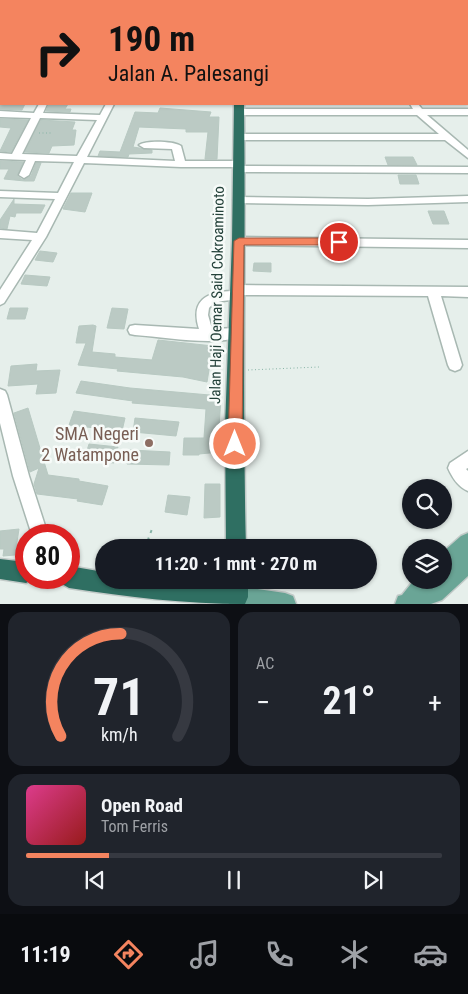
<!DOCTYPE html>
<html lang="id">
<meta charset="utf-8">
<style>
:root{--surface:#171b24;--page:#20242c;--text:#f1f3f6;--muted:#9ea1a6;--line:#363941;--accent:#f4845f}
body{margin:0;font-family:"Roboto Condensed",sans-serif;background:var(--page);color:var(--text);height:100vh;display:flex;flex-direction:column;font-size:19px;white-space:nowrap}
*{box-sizing:border-box;margin:0}
p{font-size:16px;color:var(--muted)}
.icon{flex:none;width:28px;height:28px;fill:none;stroke:currentColor;stroke-width:2;stroke-linecap:round;stroke-linejoin:round}
.map{position:relative;height:604px;overflow:hidden}
.drawer{display:flex;flex-direction:column;gap:8px;padding:8px;background:#0d0f14;flex:1}
.drawer>*{flex:none}
.hud{position:absolute;left:0px;top:0px;width:469px;height:105px;box-shadow:0 1px 4px #0004;background:#f4845f;color:#111;overflow:hidden}
.buttons{position:absolute;left:402px;top:479px;display:grid;gap:10px}
.buttons a{display:grid;place-items:center;width:50px;height:50px;border-radius:50%;background:var(--surface);box-shadow:0 1px 4px #0004;font-size:25px}
.speed{position:absolute;left:15px;top:524px;display:flex;gap:10px;font-size:25px;font-weight:700;text-align:center}
.speed>*{display:grid;place-content:center;width:65px;height:65px;border-radius:50%;background:var(--surface);box-shadow:0 1px 4px #0004;line-height:1}
.speed .limit{border:8px solid #d22;background:#fff;color:#111}
.pin{position:absolute;display:grid;place-items:center;width:42px;height:42px;color:#fff;margin:-21px;border:2px solid #fff;border-radius:50%;box-shadow:0 1px 5px #0007}
.me{position:absolute;width:55px;margin:-28px;rotate:0deg;stroke-linejoin:round;filter:drop-shadow(0 0 4px #0008)}
.turn{display:flex;align-items:center;gap:18px;height:105px;padding:0 25px;font-size:22px}
.turn .icon{width:65px;height:65px;stroke-width:2.5}
.turn b{display:block;font-size:35px;line-height:42px}
.big{font-size:38px;font-weight:700;line-height:1.1}
.drawer .tile{flex:1;display:flex;flex-direction:column;justify-content:center;gap:8px;min-width:0;padding:0 18px;border-radius:15px;background:var(--page)}
.drawer .dial{align-items:center;gap:0}
.dial svg{height:130px;overflow:visible;fill:none;stroke:var(--line);stroke-width:7;stroke-linecap:round;text-anchor:middle}
.dial text{fill:var(--text);stroke:none}
.song{display:flex;align-items:center;gap:15px}
.cover{width:60px;height:60px;border-radius:8px;background:linear-gradient(135deg,hsl(330 70% 55%),hsl(0 70% 35%))}
.played{height:5px;border-radius:2px;background:linear-gradient(90deg,var(--accent) 20%,var(--line) 20%)}
.keys{display:flex;justify-content:space-around;direction:ltr}
.heat{display:flex;justify-content:space-between;align-items:center;font-size:28px;direction:ltr}
.drawer .tiles{flex:1;display:grid;gap:8px;grid-template-columns:1fr 1fr}
.tile:last-child{grid-column:span 2}
.trip{position:absolute;left:95px;top:539px;width:282px;height:50px;border-radius:25px;background:var(--surface);box-shadow:0 1px 4px #0004;font-weight:700;line-height:50px;text-align:center}
.tab-bar{display:flex;height:80px;justify-content:space-around;align-items:center;background:#090b0e;color:var(--muted)}
.tab-bar .icon{width:35px;height:35px}
.tab-bar .on{color:var(--accent)}
.tab-bar b{font-size:22px;color:var(--text)}
.map>svg:first-child{display:block}
.building{fill:#bbcac4;stroke:#b8c9c2}
.lines{fill:none;stroke-linecap:round;stroke-linejoin:round}
.minor-casing{stroke:#a8b8b2;stroke-width:3}
.major-casing{stroke:#c2cac8;stroke-width:3}
.highway-casing{stroke:#c2cac8;stroke-width:3}
.path-far1{stroke:#86b3a5;stroke-width:1;stroke-dasharray:1 2.5;stroke-linecap:butt}
.path{stroke:#86b3a5;stroke-width:2;stroke-dasharray:3 5;stroke-linecap:butt}
.minor{fill:#fff;fill-rule:evenodd}
.major{fill:#6aa596;fill-rule:evenodd}
.highway{fill:#2f6f62;fill-rule:evenodd}
.route{fill:#f4845f;stroke:#9f563e}
.education-dot{fill:#8d6e63;stroke:#f7fbf9;stroke-width:2}
.labels{text-anchor:middle;dominant-baseline:central;stroke-width:5;stroke-linejoin:round;paint-order:stroke}
.street-label{font-size:15px;fill:#24423a;stroke:#f7fbf9}
.near-education-label{font-size:18px;fill:#785e54;stroke:#f7fbf9;text-anchor:end}
</style>
<div class="map">
<svg width="468" height="604" viewBox="0 0 468 604">
<rect width="100%" height="100%" fill="#e6efeb"/>
<g class="building">
<path d="M0 104H25L22 110 0 109Z"/>
<path d="M49 104H68L65 109H71L70 112 46 111Z"/>
<path d="M160 108 211 112 209 117H219L217 159H205L208 132H186V129L139 127 133 147 152 150V153L129 154 128 157 98 156 100 151 120 152 135 112 158 113Z"/>
<path d="M0 119 28 120 11 152 0 151 11 128 0 127Z"/>
<path d="M41 120 75 122 72 130H76L74 145 52 146 49 153 25 152Z"/>
<path d="M385 157H413L417 165H388Z"/>
<path d="M0 161 23 162 17 176 23 180 31 176 36 163H41L34 181H25L4 179 9 169H0Z"/>
<path d="M398 175H416L419 184H400Z"/>
<path d="M71 193H92L85 212 63 209Z"/>
<path d="M14 199V204L45 205 41 213H16L15 217 10 216 7 229 0 228V220Z"/>
<path d="M428 211H444L449 224H433Z"/>
<path d="M40 251 57 253 53 262 35 260Z"/>
<path d="M254 263H271V272L253 271Z"/>
<path d="M25 275 50 277 47 286 21 284Z"/>
<path d="M10 308H28L25 319H7Z"/>
<path d="M112 308 128 309 124 329 107 328Z"/>
<path d="M93 325 96 326 92 352 115 354V357L152 360 158 340 213 346 207 382 183 377 117 371 118 369 78 365 86 343H76L79 326Z"/>
<path d="M37 364 36 371 60 370 56 393 36 394 38 384 8 386 11 366Z"/>
<path d="M81 381 130 388 221 396 218 444 220 452 199 454V455H183L184 438H204L206 409 132 403 133 401 76 393Z"/>
<path d="M28 408 48 475 79 479V481L108 486 102 505 77 501 78 499 37 494 34 484 39 468 30 472 14 413Z"/>
<path d="M74 411 125 418 122 431 69 425Z"/>
<path d="M135 418 179 422 176 436 133 432Z"/>
<path d="M89 444 118 447 114 463 84 460Z"/>
<path d="M130 450 170 452 169 465 127 464Z"/>
<path d="M205 484H220V517L204 518Z"/>
<path d="M168 495 190 497 187 515 165 512Z"/>
<path d="M19 529 15 555 3 556 4 549H0V531Z"/>
</g>
<g class="lines">
<defs>
<g id="minor">
<rect x="71" y="0" width="6" height="1"/>
<rect x="406" y="0" width="6" height="1"/>
<rect x="0" y="96" width="1" height="6"/>
<path d="M39 104H47L43 113 100 115 106 104H114L87 157 175 161 172 149 144 148 139 145C146 140 174 141 181 146L185 161H239L243 162V166L468 167V173L239 172 235 171V167H181L84 163 46 237 4 303 0 305V290L32 240 0 238V230L37 233 55 199 0 197V191L58 193 74 162 35 161 29 175 24 178 19 175 26 160 0 159V153L12 154 31 118 0 117V111L34 113ZM40 118 97 120 77 156 22 154Z"/>
<path d="M410 104H418L422 109H468V115H427L468 150V158L445 140H239L234 137 239 134H439L417 115H239L235 112 239 109H413Z"/>
<path d="M468 196V202L368 205 238 203 233 200 238 197 368 199Z"/>
<path d="M239 237 468 240V248L239 245 233 241Z"/>
<path d="M238 285 468 287V297L441 296 462 365 460 369 455 371 450 369 448 365 428 296 244 295 242 298C231 302 218 298 209 308L208 315 212 329 236 328 241 329 243 333 241 337C211 346 166 337 135 335L130 334 128 330 130 326 135 325 199 329C190 301 206 292 232 291L234 287Z"/>
<path d="M0 389 5 391 7 395 29 476 48 535H32L13 476 0 423Z"/>
<path d="M468 451V468L466 469 468 471V491C458 487 452 477 448 468L450 463Z"/>
</g>
<g id="major">
<path d="M468 533V576L442 600 431 604H395L398 596 402 595 414 580H444V551L461 536Z"/>
<path d="M237 586 285 593 293 596 296 604H229L226 597 229 589Z"/>
</g>
<g id="highway">
<rect x="234" y="0" width="8" height="1"/>
<path d="M234 104H244C246 252 242 400 246 548H226L225 426 232 241Z"/>
<path d="M0 559 26 562V578H34L33 579 26 583 0 579Z"/>
<path d="M69 566 104 572V580H170L226 585V580H248V597L245 604C185 604 128 597 69 588L62 584 59 578H69Z"/>
</g>
</defs>
<use href="#minor" class="minor-casing"/>
<use href="#major" class="major-casing"/>
<use href="#highway" class="highway-casing"/>
<g class="path-far1">
<path d="M39 133H52"/>
<path d="M248 370 319 367"/>
</g>
<path class="path" d="M145 548 152 529"/>
<use href="#minor" class="minor"/>
<use href="#major" class="major"/>
<use href="#highway" class="highway"/>
</g>
<path class="route" d="M239 238H339L344 242 339 245H244L242 444 239 448 235 450 230 448 228 444 234 241Z"/>
<circle class="education-dot" cx="149" cy="443" r="5"/>
<g class="labels">
<g class="street-label">
<text transform="translate(217 295) rotate(-89)">Jalan Haji Oemar Said Cokroaminoto</text>
</g>
<g class="near-education-label">
<text x="139" y="433">SMA Negeri<tspan x="139" dy="21">2 Watampone</tspan></text>
</g>
</g>
</svg>
<div class="buttons">
<a><svg class="icon" aria-label="search" viewBox="0 0 24 24"><circle cx="10" cy="10" r="6"/><path d="M15 15l6 6"/></svg></a>
<a><svg class="icon" aria-label="layers" viewBox="0 0 24 24"><path d="M12 4l9 5-9 5-9-5zM3 14l9 5 9-5"/></svg></a>
</div>
<div class="speed"><div class="limit">80</div></div>
<div class="pin" style="left:339px;top:242px;background:#d93025"><svg class="icon" aria-label="arrive" viewBox="0 0 24 24"><path d="M6 21V4h12l-3 4 3 4H6"/></svg></div>
<svg class="me" style="left:235px;top:444px" viewBox="-20 -20 40 40"><circle r="17" fill="#f4845f" stroke="#fff" stroke-width="3"/><path d="M0-11L8 9 0 5-8 9z" fill="#fff"/></svg>
<div class="trip">11:20 · 1 mnt · 270 m</div>
<div class="hud">
<div class="turn"><svg class="icon" aria-label="right" viewBox="0 0 24 24"><path d="M7 20v-9h11M14 6l5 5-5 5"/></svg><div><b>190 m</b>Jalan A. Palesangi</div></div>
</div>
</div>
<section class="drawer">
<div class="tiles">
<div class="tile dial"><svg viewBox="0 0 100 80">
<path d="M14 69A42 42 0 1 1 86 69"/>
<path d="M14 69A42 42 0 0 1 51 6" stroke="#f4845f"/>
<text x="50" y="56" font-size="32" font-weight="700">71</text>
<text x="50" y="72" font-size="11">km/h</text>
</svg></div>
<div class="tile"><p>AC</p>
<div class="heat"><a>−</a><b class="big">21°</b><a>+</a></div>
</div>
<div class="tile">
<div class="song"><i class="cover"></i><div><b>Open Road</b><p>Tom Ferris</p></div></div>
<div class="played"></div>
<div class="keys"><svg class="icon" aria-label="previous" viewBox="0 0 24 24"><path d="M18 5L8 12l10 7zM5 5v14"/></svg><svg class="icon" aria-label="pause" viewBox="0 0 24 24"><path d="M8 5v14M16 5v14"/></svg><svg class="icon" aria-label="next" viewBox="0 0 24 24"><path d="M6 5l10 7-10 7zM19 5v14"/></svg></div>
</div>
</div>
</section>
<nav class="tab-bar">
<b>11:19</b>
<svg class="icon on" aria-label="directions" viewBox="0 0 24 24"><path d="M12 3l9 9-9 9-9-9zM9 14v-3h6M13 9l2 2-2 2"/></svg>
<svg class="icon" aria-label="music" viewBox="0 0 24 24"><path d="M9 18V5l10-2v13"/><circle cx="6" cy="18" r="3"/><circle cx="16" cy="16" r="3"/></svg>
<svg class="icon" aria-label="phone" viewBox="0 0 24 24"><path d="M5 4h4l2 5-3 2q2 4 5 5l2-3 5 2v4C11 20 4 13 5 4z"/></svg>
<svg class="icon" aria-label="climate" viewBox="0 0 24 24"><path d="M12 3v18M4 7l16 10M4 17L20 7"/></svg>
<svg class="icon" aria-label="car" viewBox="0 0 24 24"><path d="M5 17H2v-5l4-1 3-4h7l3 4 3 1v5h-3M9 17h6M6 11h13"/><circle cx="7" cy="17" r="2"/><circle cx="17" cy="17" r="2"/></svg>
</nav>
